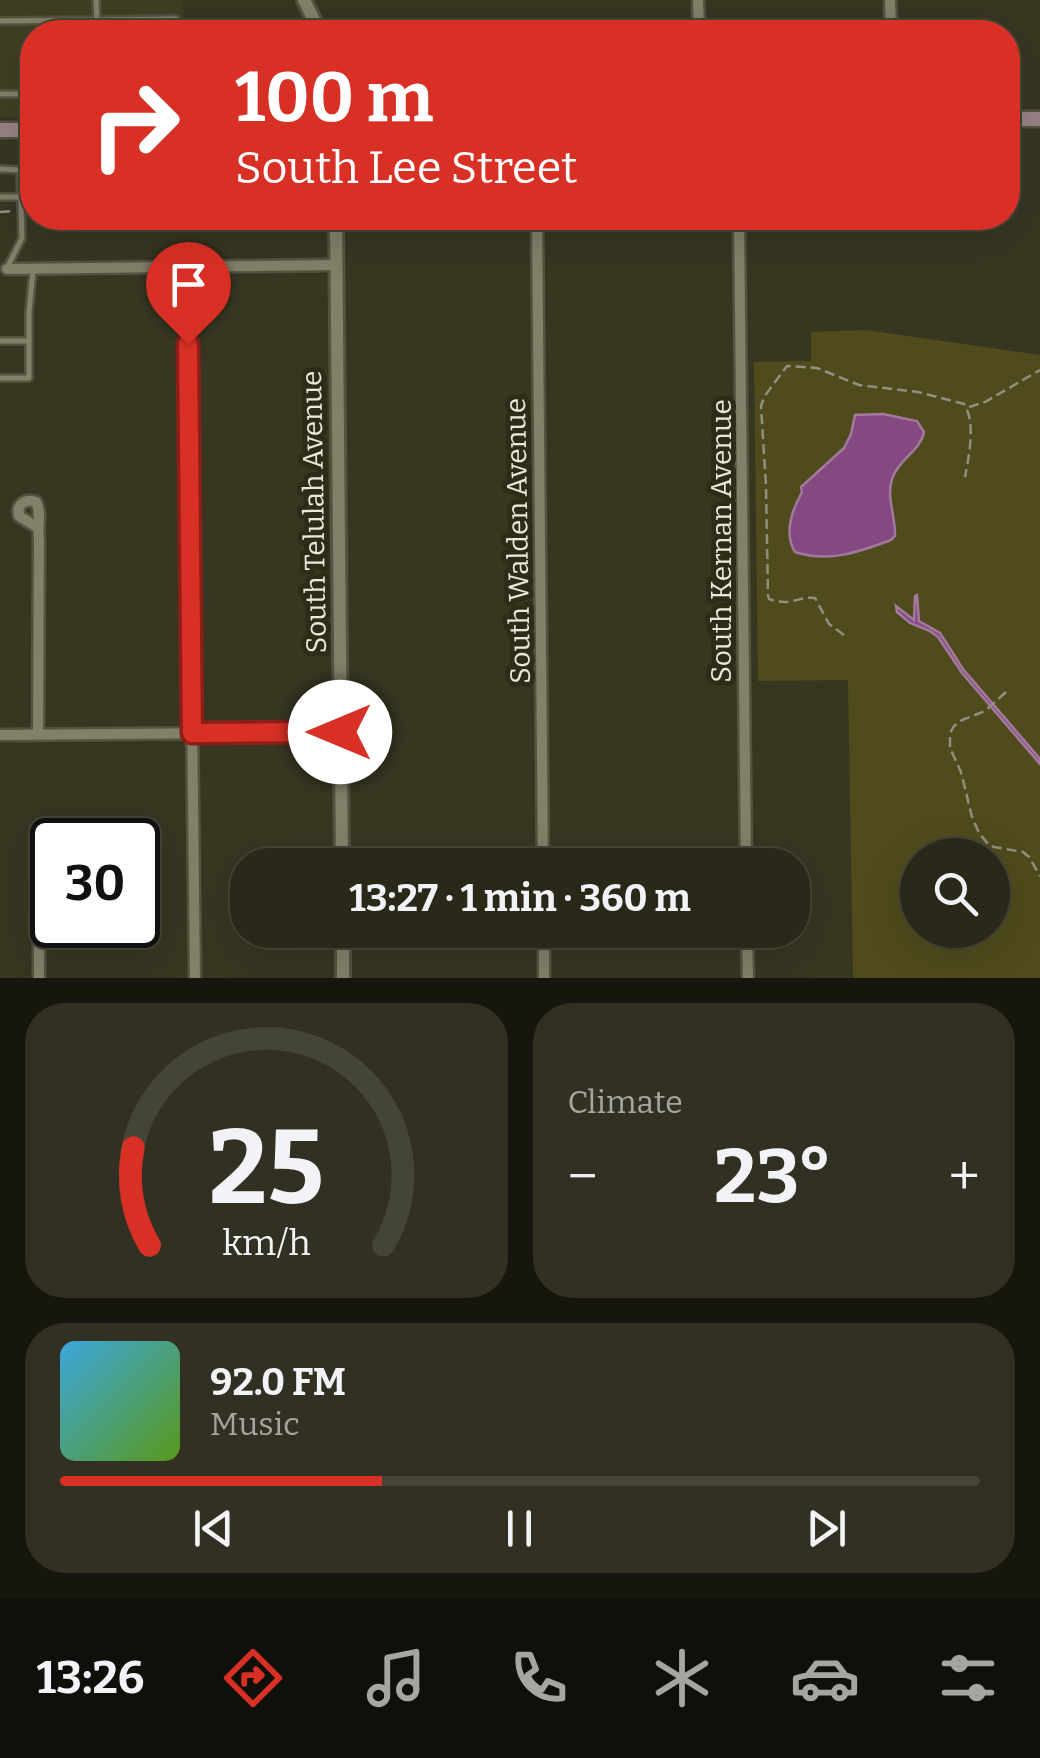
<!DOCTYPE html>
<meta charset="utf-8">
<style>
:root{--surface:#292819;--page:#313022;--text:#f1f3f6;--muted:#a5a6a2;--line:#454438;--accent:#d93025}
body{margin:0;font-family:Bitter,serif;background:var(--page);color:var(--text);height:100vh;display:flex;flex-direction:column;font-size:38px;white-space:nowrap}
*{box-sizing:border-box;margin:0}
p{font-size:32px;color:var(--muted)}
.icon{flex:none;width:55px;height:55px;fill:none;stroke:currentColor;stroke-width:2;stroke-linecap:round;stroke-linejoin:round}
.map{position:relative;height:978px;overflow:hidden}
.details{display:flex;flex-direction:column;gap:25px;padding:25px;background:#17160e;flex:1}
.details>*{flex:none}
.guide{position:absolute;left:20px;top:20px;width:1000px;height:210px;border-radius:40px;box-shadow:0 10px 40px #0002,0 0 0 2px var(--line);background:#d93025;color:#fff;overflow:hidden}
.controls{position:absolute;left:900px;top:838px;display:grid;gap:20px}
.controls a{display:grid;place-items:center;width:110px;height:110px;border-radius:50%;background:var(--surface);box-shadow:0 10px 40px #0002,0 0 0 2px var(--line);font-size:50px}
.speed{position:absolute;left:30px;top:818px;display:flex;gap:20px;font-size:50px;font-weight:700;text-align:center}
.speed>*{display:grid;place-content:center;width:130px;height:130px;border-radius:50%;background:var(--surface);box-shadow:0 10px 40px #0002,0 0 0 2px var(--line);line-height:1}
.speed .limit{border:5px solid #111;border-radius:15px;background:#fff;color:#111}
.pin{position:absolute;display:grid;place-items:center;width:85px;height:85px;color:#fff;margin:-102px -42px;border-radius:50% 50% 50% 0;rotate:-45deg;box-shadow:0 0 10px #0007}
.pin .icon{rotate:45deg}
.me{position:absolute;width:110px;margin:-55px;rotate:270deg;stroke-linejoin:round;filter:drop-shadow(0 0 8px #0008)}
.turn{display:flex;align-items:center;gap:35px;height:210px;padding:0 50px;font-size:45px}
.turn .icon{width:130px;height:130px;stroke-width:2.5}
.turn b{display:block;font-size:70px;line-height:85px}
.big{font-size:75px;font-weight:700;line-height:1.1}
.details .card{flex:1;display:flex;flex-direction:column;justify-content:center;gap:15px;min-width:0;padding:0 35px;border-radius:40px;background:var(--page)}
.details .dial{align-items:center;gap:0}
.dial svg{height:260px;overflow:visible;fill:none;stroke:var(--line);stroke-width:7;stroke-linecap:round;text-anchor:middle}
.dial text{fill:var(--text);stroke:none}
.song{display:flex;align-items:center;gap:30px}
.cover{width:120px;height:120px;border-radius:15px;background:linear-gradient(135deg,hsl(200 70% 55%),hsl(90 70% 35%))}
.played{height:10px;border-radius:5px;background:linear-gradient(90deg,var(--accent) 35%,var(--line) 35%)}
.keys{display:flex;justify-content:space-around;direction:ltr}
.heat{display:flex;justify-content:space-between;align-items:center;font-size:55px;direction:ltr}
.details .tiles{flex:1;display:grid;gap:25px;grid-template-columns:1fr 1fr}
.card:last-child{grid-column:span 2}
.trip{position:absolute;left:230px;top:848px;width:580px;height:100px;border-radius:40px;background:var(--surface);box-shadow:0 10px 40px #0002,0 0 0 2px var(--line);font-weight:700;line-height:100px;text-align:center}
.tab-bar{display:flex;height:160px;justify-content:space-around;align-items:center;background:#10100a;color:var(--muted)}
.tab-bar .icon{width:70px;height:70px}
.tab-bar .active{color:var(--accent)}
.tab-bar b{font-size:45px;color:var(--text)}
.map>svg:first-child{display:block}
.built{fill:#403e22}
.green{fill:#4f4b1d;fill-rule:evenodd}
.water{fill:#844981;stroke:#a2799c;stroke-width:2.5}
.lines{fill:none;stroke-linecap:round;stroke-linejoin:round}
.service-casing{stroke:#545240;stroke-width:10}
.minor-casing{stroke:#545240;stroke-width:15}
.tertiary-casing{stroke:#545240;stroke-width:18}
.secondary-casing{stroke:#545240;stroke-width:19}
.path{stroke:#919080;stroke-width:2.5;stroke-dasharray:10 5;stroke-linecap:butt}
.service{stroke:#818069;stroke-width:5}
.minor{stroke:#818069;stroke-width:10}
.tertiary{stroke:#818069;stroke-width:12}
.secondary{stroke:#958483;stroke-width:14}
.route-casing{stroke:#8d1f18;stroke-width:25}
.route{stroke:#d93025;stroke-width:18}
.labels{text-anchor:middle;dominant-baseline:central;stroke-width:10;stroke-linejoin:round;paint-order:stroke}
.street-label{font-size:28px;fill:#e9e8dc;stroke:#2d2c17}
</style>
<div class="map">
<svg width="1040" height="978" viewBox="0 0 1040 978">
<rect width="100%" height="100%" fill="#373621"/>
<path class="built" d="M0 0H183V32H32V117H0Z"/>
<path class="green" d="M866 330 1040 355V978H853L848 680 758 681 754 362 811 361V332ZM918 855H992V930H918Z"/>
<g class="water">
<path d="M883 414 917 421 924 432C921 450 898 460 892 479 886 497 896 518 895 536L891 540C859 552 829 563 795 552 784 534 792 510 802 492L801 487 844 448 851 434 855 415Z"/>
<path d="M917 595 919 621 940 633 963 669 1040 759V764L962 673 938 637 930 631 910 623 897 612 896 606 914 620 915 596Z"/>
</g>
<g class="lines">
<defs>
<g id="service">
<path d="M0 21 97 20 96 0"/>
<path d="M97 32V20L176 19V32"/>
<path d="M0 94H32"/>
<path d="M0 169 20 170 22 238 8 266"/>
<path d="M0 197H21"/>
<path d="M0 341H29"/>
<path d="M0 378H29V312L33 271"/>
</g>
<g id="minor">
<path d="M698 0 699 32"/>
<path d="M890 0 891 32"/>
<path d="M537 218 543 865"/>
<path d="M739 218 746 865"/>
<path d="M187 267 195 978"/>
<path d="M7 269 335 265"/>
<path d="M37 527 19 516C16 505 25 498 36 502 42 513 37 528 39 540L38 734"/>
<path d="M0 735 341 732"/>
<path d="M39 899V978"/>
<path d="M544 930V978"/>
<path d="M747 930 748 978"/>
</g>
<g id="tertiary">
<path d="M304 0 320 32"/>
<path d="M336 218 342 865"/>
<path d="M343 930V978"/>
</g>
<g id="secondary">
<path d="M1008 119H1040"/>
<path d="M0 130H32"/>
</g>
</defs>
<use href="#service" class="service-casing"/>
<use href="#minor" class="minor-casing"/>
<use href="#tertiary" class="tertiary-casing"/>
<use href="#secondary" class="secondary-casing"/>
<g class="path">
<path d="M0 212 13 211"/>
<path d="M969 407 985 402 1040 370"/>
<path d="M844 635 829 624 815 598C798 596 791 607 769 599L768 595 766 486 761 406 764 397 787 366 817 368 859 385 918 392 964 404C976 422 969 456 965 477"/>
<path d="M1006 692 985 711 962 720 954 726 950 733V748L961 772 972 817 979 833 988 844 994 847 1023 852 1029 857 1040 876"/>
</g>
<use href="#service" class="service"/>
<use href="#minor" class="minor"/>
<use href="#tertiary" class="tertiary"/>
<use href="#secondary" class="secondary"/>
</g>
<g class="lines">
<defs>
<path id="route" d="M188 344 192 733 340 732"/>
</defs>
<use href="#route" class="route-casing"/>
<use href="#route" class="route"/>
</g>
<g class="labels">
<g class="street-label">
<text transform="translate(314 512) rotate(-91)">South Telulah Avenue</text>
<text transform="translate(518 541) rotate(-91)">South Walden Avenue</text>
<text transform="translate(721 541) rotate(-90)">South Kernan Avenue</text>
</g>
</g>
</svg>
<div class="controls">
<a><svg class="icon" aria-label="search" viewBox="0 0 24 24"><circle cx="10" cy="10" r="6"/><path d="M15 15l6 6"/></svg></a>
</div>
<div class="speed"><div class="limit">30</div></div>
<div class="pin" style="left:188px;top:344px;background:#d93025"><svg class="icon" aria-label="arrive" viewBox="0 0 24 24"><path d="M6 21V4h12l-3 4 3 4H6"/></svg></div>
<svg class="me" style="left:340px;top:732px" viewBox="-20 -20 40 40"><circle r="19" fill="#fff"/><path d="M0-13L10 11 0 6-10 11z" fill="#d93025"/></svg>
<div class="trip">13:27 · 1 min · 360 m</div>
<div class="guide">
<div class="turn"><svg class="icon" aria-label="right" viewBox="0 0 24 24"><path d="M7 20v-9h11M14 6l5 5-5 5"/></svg><div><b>100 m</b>South Lee Street</div></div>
</div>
</div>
<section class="details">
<div class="tiles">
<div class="card dial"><svg viewBox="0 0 100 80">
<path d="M14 69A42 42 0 1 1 86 69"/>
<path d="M14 69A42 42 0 0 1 9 39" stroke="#d93025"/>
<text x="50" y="56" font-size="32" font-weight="700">25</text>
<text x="50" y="72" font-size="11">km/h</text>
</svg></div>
<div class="card"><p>Climate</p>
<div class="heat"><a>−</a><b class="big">23°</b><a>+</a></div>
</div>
<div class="card">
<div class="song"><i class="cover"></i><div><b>92.0 FM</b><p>Music</p></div></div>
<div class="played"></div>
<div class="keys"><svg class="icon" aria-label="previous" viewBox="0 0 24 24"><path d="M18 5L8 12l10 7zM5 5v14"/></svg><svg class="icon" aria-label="pause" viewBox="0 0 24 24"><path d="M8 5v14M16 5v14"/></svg><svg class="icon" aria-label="next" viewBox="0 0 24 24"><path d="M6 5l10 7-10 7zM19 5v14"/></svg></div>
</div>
</div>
</section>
<nav class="tab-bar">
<b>13:26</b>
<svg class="icon active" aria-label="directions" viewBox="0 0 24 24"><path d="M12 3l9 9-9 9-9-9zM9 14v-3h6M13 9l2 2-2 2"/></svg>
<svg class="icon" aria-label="music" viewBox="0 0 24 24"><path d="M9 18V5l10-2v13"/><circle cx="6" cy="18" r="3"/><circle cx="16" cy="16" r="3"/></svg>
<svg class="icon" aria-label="phone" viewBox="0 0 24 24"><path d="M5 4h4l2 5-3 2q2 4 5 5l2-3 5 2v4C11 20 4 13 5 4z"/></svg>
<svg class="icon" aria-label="climate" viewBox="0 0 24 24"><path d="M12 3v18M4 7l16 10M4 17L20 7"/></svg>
<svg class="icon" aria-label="car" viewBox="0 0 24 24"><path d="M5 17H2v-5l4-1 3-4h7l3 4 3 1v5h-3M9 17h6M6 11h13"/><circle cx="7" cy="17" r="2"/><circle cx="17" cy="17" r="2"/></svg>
<svg class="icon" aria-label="filters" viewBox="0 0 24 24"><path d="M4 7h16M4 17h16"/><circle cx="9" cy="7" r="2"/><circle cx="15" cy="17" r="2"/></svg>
</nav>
